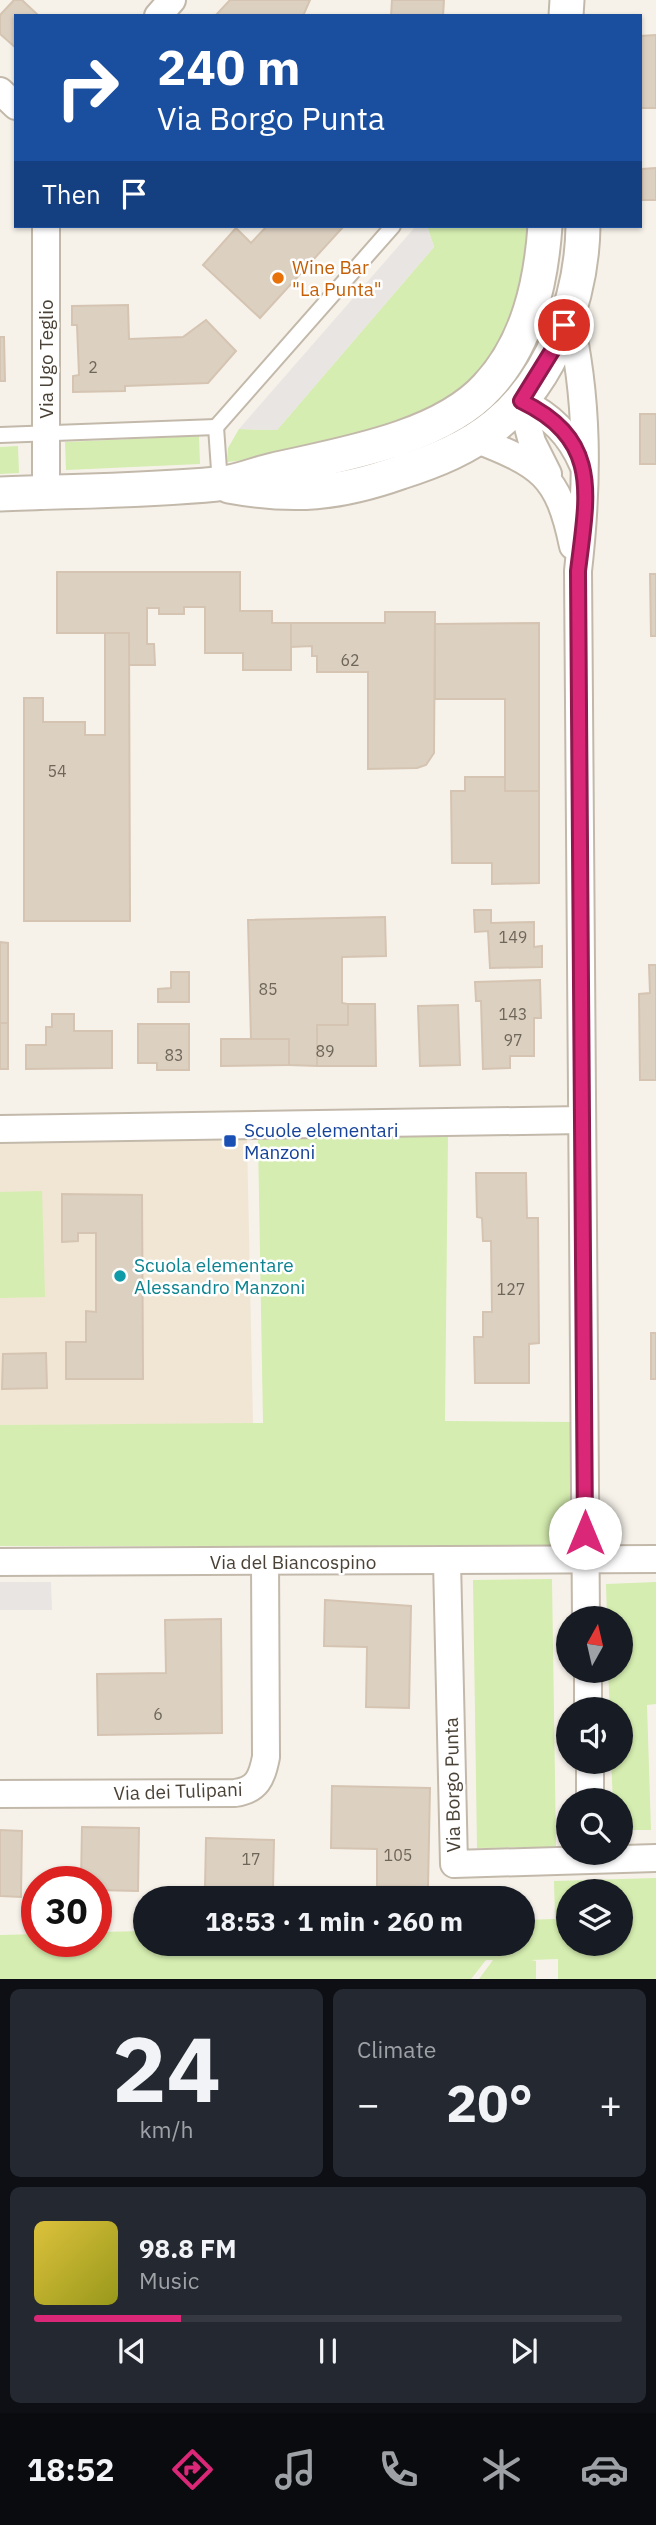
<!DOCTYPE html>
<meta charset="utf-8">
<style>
:root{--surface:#171b24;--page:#242831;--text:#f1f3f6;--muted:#9ea1a6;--line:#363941;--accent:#db2777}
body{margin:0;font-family:"IBM Plex Sans",sans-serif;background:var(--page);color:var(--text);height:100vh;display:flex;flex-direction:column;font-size:26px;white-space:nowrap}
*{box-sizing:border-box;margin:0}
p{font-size:23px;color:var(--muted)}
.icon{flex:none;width:38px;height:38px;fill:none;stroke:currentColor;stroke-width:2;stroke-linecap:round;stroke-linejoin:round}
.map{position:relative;height:1979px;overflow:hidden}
.sheet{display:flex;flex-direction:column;gap:10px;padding:10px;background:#0d0f14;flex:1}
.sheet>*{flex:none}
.top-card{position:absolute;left:14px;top:14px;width:628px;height:214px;border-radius:0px;box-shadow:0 2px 5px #0004;background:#1a4fa0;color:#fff;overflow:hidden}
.needle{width:46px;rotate:8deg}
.controls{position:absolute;left:556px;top:1606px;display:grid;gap:14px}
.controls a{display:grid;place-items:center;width:77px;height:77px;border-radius:50%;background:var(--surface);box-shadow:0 2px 5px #0004;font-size:35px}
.speed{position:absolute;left:21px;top:1866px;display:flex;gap:14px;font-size:35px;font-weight:700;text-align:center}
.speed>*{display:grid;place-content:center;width:91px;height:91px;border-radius:50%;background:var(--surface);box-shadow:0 2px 5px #0004;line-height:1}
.speed .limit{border:10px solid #d22;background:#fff;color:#111}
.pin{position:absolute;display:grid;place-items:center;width:60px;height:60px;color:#fff;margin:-30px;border:4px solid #fff;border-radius:50%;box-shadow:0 2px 7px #0007}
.me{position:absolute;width:77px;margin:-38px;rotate:0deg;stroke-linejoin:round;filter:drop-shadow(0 0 5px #0008)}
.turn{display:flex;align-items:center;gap:24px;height:147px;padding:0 28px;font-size:32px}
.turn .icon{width:91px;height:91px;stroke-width:2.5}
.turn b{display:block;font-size:49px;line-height:60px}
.then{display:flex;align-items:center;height:66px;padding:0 28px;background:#0003;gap:14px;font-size:26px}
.big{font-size:52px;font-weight:700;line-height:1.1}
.sheet .card{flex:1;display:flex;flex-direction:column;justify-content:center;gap:10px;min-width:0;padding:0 24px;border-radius:10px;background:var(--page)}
.sheet .dial{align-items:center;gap:0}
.dial b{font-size:91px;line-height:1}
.song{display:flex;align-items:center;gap:21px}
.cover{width:84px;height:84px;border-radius:10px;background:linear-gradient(135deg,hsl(50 70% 55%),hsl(60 70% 35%))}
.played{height:7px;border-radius:4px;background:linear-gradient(90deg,var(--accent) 25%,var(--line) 25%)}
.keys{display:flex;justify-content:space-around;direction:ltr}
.heat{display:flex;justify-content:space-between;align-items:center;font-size:38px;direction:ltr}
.sheet .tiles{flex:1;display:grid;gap:10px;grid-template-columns:1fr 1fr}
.card:last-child{grid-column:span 2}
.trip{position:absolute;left:133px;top:1886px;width:402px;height:70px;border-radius:35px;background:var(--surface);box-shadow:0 2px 5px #0004;font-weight:700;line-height:70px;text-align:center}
.tabs{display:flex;height:112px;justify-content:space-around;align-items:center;background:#090b0e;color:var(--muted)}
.tabs .icon{width:49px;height:49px}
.tabs .selected{color:var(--accent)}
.tabs b{font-size:32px;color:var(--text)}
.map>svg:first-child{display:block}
.education{fill:#f0e6d3}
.green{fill:#d5edb0;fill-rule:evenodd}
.parking{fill:#e8e5e2}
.building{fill:#dcd0c1;stroke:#d5c4b1;stroke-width:2}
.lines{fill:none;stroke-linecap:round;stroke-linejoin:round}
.service-casing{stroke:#c3b9ab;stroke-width:18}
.minor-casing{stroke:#c3b9ab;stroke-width:30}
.tertiary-casing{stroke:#c3b9ab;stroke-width:37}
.service{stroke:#fff;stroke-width:14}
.minor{stroke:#fff;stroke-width:26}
.tertiary{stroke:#fff;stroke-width:33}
.route-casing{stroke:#8e194d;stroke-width:18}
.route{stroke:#db2777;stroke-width:12}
.food-dot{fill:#e8710a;stroke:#fff;stroke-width:2.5}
.transit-dot{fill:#1a4fb4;stroke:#fff;stroke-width:2.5}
.culture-dot{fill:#0f9aa8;stroke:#fff;stroke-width:2.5}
.labels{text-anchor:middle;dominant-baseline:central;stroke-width:5;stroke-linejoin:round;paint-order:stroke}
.number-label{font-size:16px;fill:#6f665a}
.food-label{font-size:19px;fill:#c56008;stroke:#fff;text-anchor:start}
.street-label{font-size:19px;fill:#4b4237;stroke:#fff}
.transit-label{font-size:19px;fill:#164399;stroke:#fff;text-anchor:start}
.culture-label{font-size:19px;fill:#0d838f;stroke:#fff;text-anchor:start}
</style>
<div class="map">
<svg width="656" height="1979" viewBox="0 0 656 1979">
<rect width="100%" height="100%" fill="#f6f2ea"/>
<path class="education" d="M247 1140 253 1424 0 1425V1142Z"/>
<g class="green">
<path d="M427 226H531C527 252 526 285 517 310 471 426 337 452 227 462L228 448 239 429 277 430 434 247Z"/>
<path d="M199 436 200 464 66 470 65 442Z"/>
<path d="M18 446 19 473 0 474V447Z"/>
<path d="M448 1135 445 1421 576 1422 575 1546H0V1425L263 1423 258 1140Z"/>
<path d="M42 1191 45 1297 0 1298V1192Z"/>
<path d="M552 1579 556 1847 477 1848 473 1580Z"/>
<path d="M656 1582V1704L647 1705 651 1830H621V1801H613L611 1762H621V1710H610L608 1671H621V1619H607L606 1584Z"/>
<path d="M656 1878V1979H558V1959L531 1960 536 1961V1979H479L493 1960H486L471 1979H0V1935L37 1934V1941H96V1932L145 1931V1944H523V1920L555 1919 554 1881ZM569 1892H621V1944H569Z"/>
</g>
<g class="parking">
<path d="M416 226H427L434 247 277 430 239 429Z"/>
<path d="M51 1582 52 1610H0V1582Z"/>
</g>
<g class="building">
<path d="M14 0H22L39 16H16V48L0 34V15Z"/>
<path d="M230 0H310L303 16H215Z"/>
<path d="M392 0H444L443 16H391Z"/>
<path d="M656 35V108H640V36Z"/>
<path d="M656 168V200H642V169Z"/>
<path d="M267 226H344L260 318 203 265 236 228 251 243Z"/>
<path d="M128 305 129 339 183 337 206 320 236 351 208 383 125 386V391L73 392V376L79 375 77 325H72V306Z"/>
<path d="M0 337H4L5 381H0Z"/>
<rect x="640" y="414" width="16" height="50"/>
<path d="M57 572H240V611H272V623H291V670H243V653H205V607H184V614H159V608H147V644H154L155 665H129V633H57Z"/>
<path d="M650 574H656V636H651Z"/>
<path d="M385 612H435L434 753 426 765 417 768 368 769V672H317V656H312V646L291 647V623H385Z"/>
<path d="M539 623V791H505V699H435V624Z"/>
<path d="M105 633H129L130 921H24V698H43V722H85V735H105Z"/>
<path d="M465 777H505V791H539V883L492 884V863H452L451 791H465Z"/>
<path d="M474 910H491V923L534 922V947L542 946V967L490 968 488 931 475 932Z"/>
<path d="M385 917 386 956 342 957V1003L348 1004V1025H317V1066L289 1065V1039H251L248 920Z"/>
<path d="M0 942 8 943V1023H0Z"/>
<path d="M649 965H656V1080H640L639 994 650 993Z"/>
<path d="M171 972H189V1002H158V989L171 988Z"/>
<path d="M540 980 541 1018H534V1056H510V1068L483 1069 481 1001H476L475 982Z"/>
<path d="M348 1004H375L376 1066H317V1025H348Z"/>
<path d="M458 1005 460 1065 420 1066 418 1006Z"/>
<path d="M52 1014H74V1031H112V1068L26 1069V1045H46V1027H52Z"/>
<rect x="0" y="1023" width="8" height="46"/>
<path d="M138 1024H189V1070H157V1063H138Z"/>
<path d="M221 1039H289V1065L221 1066Z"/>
<path d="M476 1173H526L527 1218H538L539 1343 529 1344V1383H475L474 1337H483V1312H492L491 1241H483L482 1218 477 1217Z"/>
<path d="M62 1194 142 1195 143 1379H66V1342H86V1311L96 1312V1233H78V1241L62 1242Z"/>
<rect x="651" y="1333" width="5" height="46"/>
<path d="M46 1353 47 1388 2 1389 3 1354Z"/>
<path d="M325 1600 411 1606 409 1708 366 1707 367 1647 324 1646Z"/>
<path d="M221 1619 222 1733 98 1735 97 1674 166 1673 165 1620Z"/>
<path d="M332 1786 430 1788 428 1887 377 1886V1849L331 1848Z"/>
<path d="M82 1827 139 1828 138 1891 96 1890V1881H81Z"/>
<path d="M0 1830 22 1831 21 1897 0 1896Z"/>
<path d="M206 1838 274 1840 273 1889 205 1888Z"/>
</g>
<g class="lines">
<defs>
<g id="service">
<path d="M216 427 393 226"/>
<path d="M216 427 220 484"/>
<path d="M0 435 216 427"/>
</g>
<g id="minor">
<path d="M158 16 172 0"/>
<path d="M0 91 16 106"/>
<path d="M568 311C589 398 588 483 578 571L586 1619"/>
<path d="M521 401C551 416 570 434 583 465"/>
<path d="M521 401 532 442 548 474"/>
<path d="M475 439C541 465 558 474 573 546"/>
<path d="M46 492V226"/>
<path d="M0 1129 582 1120"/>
<path d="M447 1561 454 1864 656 1858"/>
<path d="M0 1562 656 1559"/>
<path d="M588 1671V1710"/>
<path d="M590 1762V1801"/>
<path d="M0 1794 235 1793C257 1790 262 1778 266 1757L265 1561"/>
</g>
<g id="tertiary">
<path d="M566 16 567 0"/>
<path d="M229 486C294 498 339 494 401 472 435 461 468 448 496 425 553 379 582 297 583 226"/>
<path d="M0 494C72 491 145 491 217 484 236 483 255 474 273 470 339 455 440 439 487 387 528 343 541 283 545 226"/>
</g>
</defs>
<use href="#service" class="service-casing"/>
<use href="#minor" class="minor-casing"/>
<use href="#tertiary" class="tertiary-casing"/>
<use href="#service" class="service"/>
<use href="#minor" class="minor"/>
<use href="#tertiary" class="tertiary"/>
</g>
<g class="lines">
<defs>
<path id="route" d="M564 325 560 338 521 401C602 440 587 495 578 571L585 1533"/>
</defs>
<use href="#route" class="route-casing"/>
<use href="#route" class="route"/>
</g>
<circle class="food-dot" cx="278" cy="278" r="7"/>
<rect class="transit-dot" x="223" y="1134" width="14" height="14" rx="3.5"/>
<circle class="culture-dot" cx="120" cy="1276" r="7"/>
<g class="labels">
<g class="number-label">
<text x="93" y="367">2</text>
<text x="350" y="660">62</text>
<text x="57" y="771">54</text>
<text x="513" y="937">149</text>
<text x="268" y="989">85</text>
<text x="513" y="1014">143</text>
<text x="513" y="1040">97</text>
<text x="325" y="1051">89</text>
<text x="174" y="1055">83</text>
<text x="511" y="1289">127</text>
<text x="158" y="1714">6</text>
<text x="398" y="1855">105</text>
<text x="251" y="1859">17</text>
</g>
<g class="food-label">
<text x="292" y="267">Wine Bar<tspan x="292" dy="22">"La Punta"</tspan></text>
</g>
<g class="street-label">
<text transform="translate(46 359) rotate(-90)">Via Ugo Teglio</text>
<text x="293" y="1562">Via del Biancospino</text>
<text transform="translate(452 1785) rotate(-91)">Via Borgo Punta</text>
<text transform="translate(178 1791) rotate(-2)">Via dei Tulipani</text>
</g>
<g class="transit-label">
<text x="244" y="1130">Scuole elementari<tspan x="244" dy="22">Manzoni</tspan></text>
</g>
<g class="culture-label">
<text x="134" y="1265">Scuola elementare<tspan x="134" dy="22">Alessandro Manzoni</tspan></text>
</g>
</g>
</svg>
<div class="controls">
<a><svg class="needle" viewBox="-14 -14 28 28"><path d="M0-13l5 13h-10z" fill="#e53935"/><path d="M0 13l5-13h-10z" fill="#9ea1a6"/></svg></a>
<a><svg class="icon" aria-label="sound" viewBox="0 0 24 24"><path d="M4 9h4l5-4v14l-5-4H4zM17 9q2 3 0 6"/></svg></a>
<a><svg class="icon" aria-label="search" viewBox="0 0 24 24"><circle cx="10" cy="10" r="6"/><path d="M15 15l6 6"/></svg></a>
<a><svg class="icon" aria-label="layers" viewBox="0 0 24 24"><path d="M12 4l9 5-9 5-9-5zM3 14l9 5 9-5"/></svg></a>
</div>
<div class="speed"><div class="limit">30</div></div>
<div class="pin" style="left:564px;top:325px;background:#d93025"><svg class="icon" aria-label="arrive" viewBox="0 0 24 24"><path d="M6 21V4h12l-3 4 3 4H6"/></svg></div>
<svg class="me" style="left:585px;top:1533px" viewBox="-20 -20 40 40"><circle r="19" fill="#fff"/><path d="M0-13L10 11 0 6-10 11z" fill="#db2777"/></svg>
<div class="trip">18:53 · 1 min · 260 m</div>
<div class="top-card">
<div class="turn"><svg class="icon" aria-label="right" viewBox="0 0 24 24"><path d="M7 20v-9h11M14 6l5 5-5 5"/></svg><div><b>240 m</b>Via Borgo Punta</div></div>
<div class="then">Then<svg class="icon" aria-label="arrive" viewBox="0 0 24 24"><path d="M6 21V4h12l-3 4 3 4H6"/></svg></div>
</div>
</div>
<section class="sheet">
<div class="tiles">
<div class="card dial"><b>24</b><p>km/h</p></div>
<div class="card"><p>Climate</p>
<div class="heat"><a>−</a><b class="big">20°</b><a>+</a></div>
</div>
<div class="card">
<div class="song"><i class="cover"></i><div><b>98.8 FM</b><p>Music</p></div></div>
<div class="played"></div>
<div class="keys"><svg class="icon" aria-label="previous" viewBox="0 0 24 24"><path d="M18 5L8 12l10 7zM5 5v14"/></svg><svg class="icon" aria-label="pause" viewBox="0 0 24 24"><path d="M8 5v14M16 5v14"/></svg><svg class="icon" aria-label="next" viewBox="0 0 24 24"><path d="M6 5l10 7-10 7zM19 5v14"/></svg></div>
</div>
</div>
</section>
<nav class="tabs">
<b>18:52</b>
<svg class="icon selected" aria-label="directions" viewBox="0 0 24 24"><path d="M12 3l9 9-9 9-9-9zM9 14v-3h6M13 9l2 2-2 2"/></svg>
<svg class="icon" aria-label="music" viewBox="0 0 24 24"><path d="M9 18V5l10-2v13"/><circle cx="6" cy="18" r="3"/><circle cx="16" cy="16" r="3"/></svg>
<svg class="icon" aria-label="phone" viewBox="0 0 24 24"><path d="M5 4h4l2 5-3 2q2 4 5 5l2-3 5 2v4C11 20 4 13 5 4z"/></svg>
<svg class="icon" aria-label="climate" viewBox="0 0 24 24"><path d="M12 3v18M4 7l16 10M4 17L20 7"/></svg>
<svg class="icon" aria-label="car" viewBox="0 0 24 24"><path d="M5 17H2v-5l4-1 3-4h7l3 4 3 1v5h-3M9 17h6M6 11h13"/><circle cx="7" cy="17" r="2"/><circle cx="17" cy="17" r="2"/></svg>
</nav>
